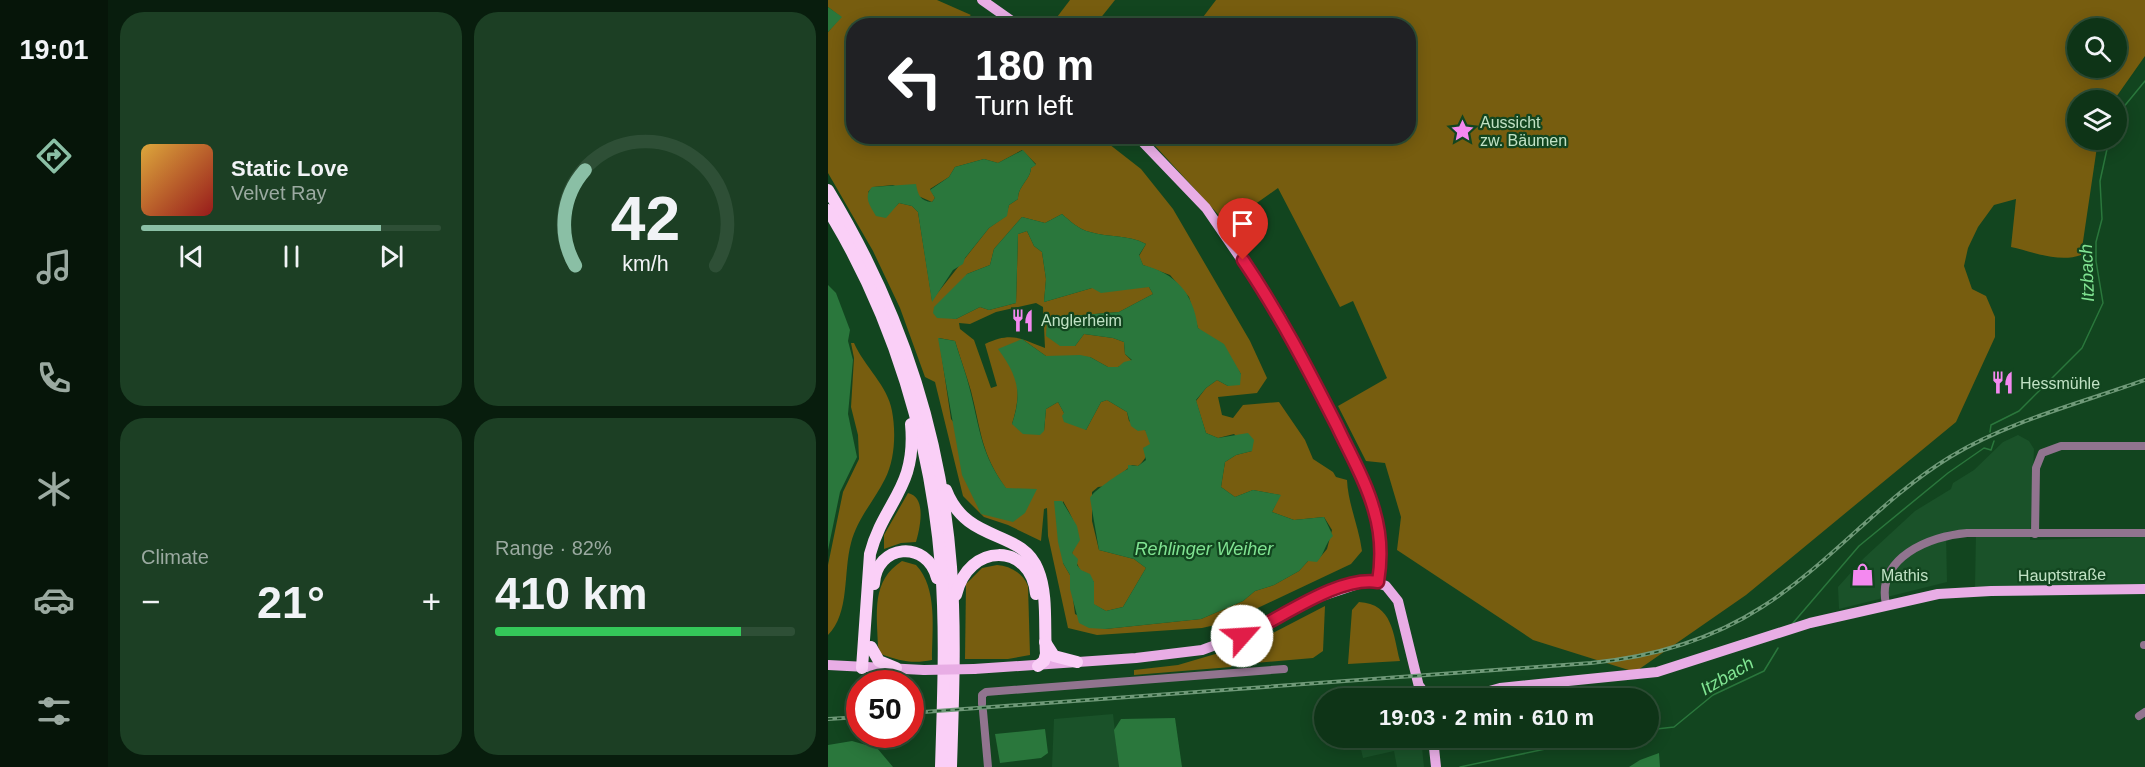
<!DOCTYPE html>
<meta charset="utf-8">
<style>
:root{--surface:#0e3417;--page:#1c3f24;--text:#f1f3f6;--muted:#9baaa1;--line:#2e4f36;--accent:#8abfa5}
body{margin:0;font-family:Helvetica,sans-serif;background:var(--page);color:var(--text);height:100vh;display:flex;flex-direction:column;font-size:22px;white-space:nowrap}
*{box-sizing:border-box;margin:0}
p{font-size:20px;color:var(--muted)}
.icon{flex:none;width:33px;height:33px;fill:none;stroke:currentColor;stroke-width:2;stroke-linecap:round;stroke-linejoin:round}
.map{position:relative;flex:1;overflow:hidden}
.side{display:flex;flex-direction:column;gap:12px;padding:12px;background:#081d0d;width:720px}
.side>*{flex:none}
.banner{position:absolute;left:18px;top:18px;width:570px;height:126px;border-radius:24px;box-shadow:0 3px 15px #0003,0 0 0 2px var(--line);background:#202124;color:#fff;overflow:hidden}
.buttons{position:absolute;left:1239px;top:18px;display:grid;gap:12px}
.buttons a{display:grid;place-items:center;width:60px;height:60px;border-radius:50%;background:var(--surface);box-shadow:0 3px 15px #0003,0 0 0 2px var(--line);font-size:30px}
.speed{position:absolute;left:18px;top:670px;display:flex;gap:12px;font-size:30px;font-weight:700;text-align:center}
.speed>*{display:grid;place-content:center;width:78px;height:78px;border-radius:50%;background:var(--surface);box-shadow:0 3px 15px #0003,0 0 0 2px var(--line);line-height:1}
.speed .limit{border:9px solid #d22;background:#fff;color:#111}
.pin{position:absolute;display:grid;place-items:center;width:51px;height:51px;color:#fff;margin:-62px -26px;border-radius:50% 50% 50% 0;rotate:-45deg;box-shadow:0 0 6px #0007}
.pin .icon{rotate:45deg}
.me{position:absolute;width:66px;margin:-33px;rotate:64deg;stroke-linejoin:round;filter:drop-shadow(0 0 4px #0008)}
.turn{display:flex;align-items:center;gap:21px;height:126px;padding:0 30px;font-size:27px}
.turn .icon{width:78px;height:78px;stroke-width:2.5}
.turn b{display:block;font-size:42px;line-height:51px}
.big{font-size:45px;font-weight:700;line-height:1.1}
.side .widget{flex:1;display:flex;flex-direction:column;justify-content:center;gap:9px;min-width:0;padding:0 21px;border-radius:24px;background:var(--page)}
.side .dial{align-items:center;gap:0}
.dial svg{height:156px;overflow:visible;fill:none;stroke:var(--line);stroke-width:7;stroke-linecap:round;text-anchor:middle}
.dial text{fill:var(--text);stroke:none}
.song{display:flex;align-items:center;gap:18px}
.cover{width:72px;height:72px;border-radius:9px;background:linear-gradient(135deg,hsl(40 70% 55%),hsl(0 70% 35%))}
.played{height:6px;border-radius:3px;background:linear-gradient(90deg,var(--accent) 80%,var(--line) 80%)}
.keys{display:flex;justify-content:space-around;direction:ltr}
.heat{display:flex;justify-content:space-between;align-items:center;font-size:33px;direction:ltr}
.charge{height:9px;border-radius:4px;background:linear-gradient(90deg,#34c759 82%,var(--line) 0)}
.side .tiles{flex:1;display:grid;gap:12px;grid-template-columns:repeat(2,1fr)}
.trip{position:absolute;left:486px;top:688px;width:345px;height:60px;border-radius:30px;background:var(--surface);box-shadow:0 3px 15px #0003,0 0 0 2px var(--line);font-weight:700;line-height:60px;text-align:center}
main{display:flex;flex:1;min-height:0}
.tab-bar{display:flex;flex-direction:column;width:108px;justify-content:space-around;align-items:center;background:#061509;color:var(--muted)}
.tab-bar .icon{width:42px;height:42px}
.tab-bar .current{color:var(--accent)}
.tab-bar b{font-size:27px;color:var(--text)}
.map>svg:first-child{display:block}
.built{fill:#1a5229}
.green{fill:#775d0f;fill-rule:evenodd}
.water{fill:#2a773c}
.lines{fill:none;stroke-linecap:round;stroke-linejoin:round}
.stream{stroke:#2a773c;stroke-width:1.5}
.minor{stroke:#91748f;stroke-width:8}
.major{stroke:#e8ade5;stroke-width:10}
.highway{stroke:#facff7;stroke-width:12}
.rail-casing{stroke:#6f9978;stroke-width:4}
.rail{stroke:#12451f;stroke-width:1.5;stroke-dasharray:4.5;stroke-linecap:butt}
.major-bridge{stroke:#e8ade5;stroke-width:10}
.route-casing{stroke:#92132f;stroke-width:15}
.route{stroke:#e11d48;stroke-width:10}
.labels{text-anchor:middle;dominant-baseline:central;stroke-width:4.5;stroke-linejoin:round;paint-order:stroke}
.poi-label{font-size:16px;fill:#c1e2c5;stroke:#12451f;text-anchor:start}
.street-label{font-size:16px;fill:#c1e2c5;stroke:#12451f}
.water-label{font-size:18px;font-style:italic;fill:#80e492;stroke:#12451f}
</style>
<main>
<nav class="tab-bar">
<b>19:01</b>
<svg class="icon current" aria-label="directions" viewBox="0 0 24 24"><path d="M12 3l9 9-9 9-9-9zM9 14v-3h6M13 9l2 2-2 2"/></svg>
<svg class="icon" aria-label="music" viewBox="0 0 24 24"><path d="M9 18V5l10-2v13"/><circle cx="6" cy="18" r="3"/><circle cx="16" cy="16" r="3"/></svg>
<svg class="icon" aria-label="phone" viewBox="0 0 24 24"><path d="M5 4h4l2 5-3 2q2 4 5 5l2-3 5 2v4C11 20 4 13 5 4z"/></svg>
<svg class="icon" aria-label="climate" viewBox="0 0 24 24"><path d="M12 3v18M4 7l16 10M4 17L20 7"/></svg>
<svg class="icon" aria-label="car" viewBox="0 0 24 24"><path d="M5 17H2v-5l4-1 3-4h7l3 4 3 1v5h-3M9 17h6M6 11h13"/><circle cx="7" cy="17" r="2"/><circle cx="17" cy="17" r="2"/></svg>
<svg class="icon" aria-label="filters" viewBox="0 0 24 24"><path d="M4 7h16M4 17h16"/><circle cx="9" cy="7" r="2"/><circle cx="15" cy="17" r="2"/></svg>
</nav>
<section class="side">
<div class="tiles">
<div class="widget">
<div class="song"><i class="cover"></i><div><b>Static Love</b><p>Velvet Ray</p></div></div>
<div class="played"></div>
<div class="keys"><svg class="icon" aria-label="previous" viewBox="0 0 24 24"><path d="M18 5L8 12l10 7zM5 5v14"/></svg><svg class="icon" aria-label="pause" viewBox="0 0 24 24"><path d="M8 5v14M16 5v14"/></svg><svg class="icon" aria-label="next" viewBox="0 0 24 24"><path d="M6 5l10 7-10 7zM19 5v14"/></svg></div>
</div>
<div class="widget dial"><svg viewBox="0 0 100 80">
<path d="M14 69A42 42 0 1 1 86 69"/>
<path d="M14 69A42 42 0 0 1 19 20" stroke="#8abfa5"/>
<text x="50" y="56" font-size="32" font-weight="700">42</text>
<text x="50" y="72" font-size="11">km/h</text>
</svg></div>
<div class="widget"><p>Climate</p>
<div class="heat"><a>−</a><b class="big">21°</b><a>+</a></div>
</div>
<div class="widget"><p>Range · 82%</p><b class="big">410 km</b><div class="charge"></div></div>
</div>
</section>
<div class="map">
<svg width="1317" height="767" viewBox="0 0 1317 767">
<rect width="100%" height="100%" fill="#12451f"/>
<g class="built">
<path d="M1190 435 1201 441 1206 449 1202 540 1317 537V584L1147 587 1148 531 1129 530 1118 532 1119 582 1011 609 1010 587 1036 558 1087 511 1123 489 1125 483 1146 470 1175 442Z"/>
<path d="M584 686 586 699H565L563 689Z"/>
<path d="M285 714 291 767H224L226 719Z"/>
<path d="M560 738H593L596 767H569L566 751 535 758 532 745Z"/>
</g>
<g class="green">
<path d="M0 0H109L143 15 131 24 132 25 26 26V136L272 137 313 169 345 209 422 341 439 378 429 393 390 397 394 415 405 418 415 405 451 402 477 440 485 459 505 472 508 477 519 480C520 504 531 527 534 551L523 564 400 622 374 628 269 635 240 628 220 536 219 508 216 509 213 541 180 525 156 517 135 496 107 382 97 377 72 308 45 251 0 173V32L13 17 0 7ZM194 150 208 164 203 168C203 179 189 187 190 199L181 205 178 216 161 228 104 300 90 212 84 206 71 203 64 210 40 192 45 187 65 185 104 202 107 198 102 189 121 177 127 167 156 159 170 163ZM234 214C242 221 250 229 262 232 281 238 299 234 318 244L311 256 315 265 342 275 361 297 370 328 404 361 413 374 400 386 389 380 378 388 368 401 378 433 390 438 406 434 424 451 408 455 397 462 393 487 407 497 425 490 452 495 444 512 466 520 496 517 504 530 499 549 489 561H480L471 571 446 585 427 591 415 601 373 619 277 629 247 614 242 575 235 563V501C245 519 255 534 244 553L252 570 266 582 265 604 278 611 295 607 318 568 306 559 271 550 264 521V492L270 487 278 486 304 465 310 466C318 460 329 440 318 431 314 428 306 424 301 421L299 412 279 400 273 402 258 430 236 413 230 402 218 409 216 431 184 424C190 406 193 385 184 368L194 339 218 356 262 357 280 367H290L304 361 297 354 296 342 285 338 256 334 247 346 219 318 291 312 325 294 321 287 264 288 216 302 218 279 214 252 206 246 199 231 190 234 188 303 161 310 152 307 128 319 119 317 139 274 162 265 166 249 194 217 217 223ZM208 303 215 307 217 348C193 339 184 331 157 344L169 386 163 388 146 340 132 329 131 323 142 324 168 312ZM111 338 127 341C132 357 138 374 143 391 153 430 153 454 178 488L123 419Z"/>
<path d="M242 0H287L267 25H223Z"/>
<path d="M388 0H1317V56L1286 100H1250V140H1270L1253 255C1231 263 1206 252 1183 247L1188 199 1166 205 1150 227 1140 248 1136 266 1144 289 1158 296 1167 317V337L1128 422 918 595 807 672 705 640 569 550 573 517 557 463 538 461 510 406 559 378 525 301 512 307 450 188 399 224 319 137 580 136V26L369 25ZM1250 28H1288V68H1250Z"/>
<path d="M23 343H26C36 366 60 386 64 411 68 432 67 460 57 479 46 501 29 519 23 543 15 573 22 613 0 635V565L15 492 31 459 30 435 23 407 26 358Z"/>
<path d="M80 493C99 497 92 528 88 542L73 543 56 549V535Z"/>
<path d="M74 561 88 565C110 588 104 630 104 660 85 664 71 661 53 654L50 646C49 612 43 581 74 561Z"/>
<path d="M169 565C182 566 195 573 200 586L202 655 180 659H137L138 584 154 568Z"/>
<path d="M531 602C565 604 565 634 572 661L520 664 524 610Z"/>
<path d="M497 606 495 651 485 658 416 664 418 647Z"/>
<path d="M411 647 412 656 403 667 306 675V670L350 665Z"/>
</g>
<g class="water">
<path d="M0 7 14 17 0 32Z"/>
<path d="M195 150 208 165 203 168C203 179 189 187 190 199L181 205 179 216 161 228 137 258 135 264 125 270 104 302 90 212 84 206 71 203 58 218 48 216C42 206 35 197 44 187L88 184C90 195 92 201 104 202L107 198 102 190 121 177 127 167 156 159 170 163Z"/>
<path d="M234 214C242 221 250 229 262 232 281 238 299 234 318 244L311 255 315 265C348 274 365 292 370 328L396 344 413 374 412 385 400 386 389 380 378 388 368 400 378 433 390 438 420 433 426 440 424 451 408 455 397 462 393 487 407 497 425 490 453 495 444 512 466 520 496 517 505 536C497 543 497 553 489 562L480 561 471 571 446 585 427 591 415 601 373 619 277 629 261 628 251 623 242 589V575L235 563 230 542 226 501H234L249 526 252 540 244 553 250 559 249 565 253 570 262 574 266 582V604L278 611 295 607 318 568 306 559 271 550 262 498C264 492 293 472 300 469V465L310 466 318 460 315 448 322 444 317 430 310 431 303 426 299 412 279 400 273 402 258 430 236 422 234 416 236 413 230 402 218 409 216 431 212 435 195 434 184 424C195 392 189 375 170 349L194 339 218 356 252 355 262 357 280 367H290L296 362 304 360 297 354 296 342 285 338 256 334 247 346H232L218 336 219 318 291 312 325 294 321 287 273 293 264 288 216 302 218 279 214 252 206 246 199 231 190 234 188 303 161 310 152 307 128 319 109 318 105 313 106 307 139 274 162 265 166 249 194 217 217 223Z"/>
<path d="M0 285 8 293 22 330 20 341 25 360 20 414 29 457 12 492 0 550Z"/>
<path d="M110 338 127 341C132 358 139 376 143 394 152 431 154 456 178 488L209 489 197 513 185 522 153 514 134 475Z"/>
<path d="M347 718 354 767H291L286 730 293 719Z"/>
<path d="M217 729 220 753 213 758 172 763 167 734Z"/>
<path d="M24 741 49 748 65 767H0V745Z"/>
<path d="M831 753 832 767H801L812 760Z"/>
</g>
<g class="lines">
<g class="stream">
<path d="M1288 122 1294 109 1317 81"/>
<path d="M1162 432 1163 425 1191 411 1254 348 1275 303 1268 261V242L1274 219 1272 181 1281 140"/>
<path d="M965 623 1031 546 1120 473 1156 448 1163 450 1166 441"/>
<path d="M820 730 846 727 885 695 936 671 950 648"/>
<path d="M632 767 770 738"/>
</g>
<g class="minor">
<path d="M1207 534 1208 468 1214 453 1233 446H1317"/>
<path d="M1058 604C1048 558 1101 536 1139 533H1317"/>
<path d="M1316 645H1317"/>
<path d="M154 704V695L158 692 456 669"/>
<path d="M155 711 160 767"/>
<path d="M1311 716 1317 712"/>
</g>
<g class="major">
<path d="M154 0 191 26"/>
<path d="M309 136 378 208 453 317 541 494 552 536 551 582"/>
<path d="M0 665 96 670"/>
<path d="M146 669 308 658 374 650 428 630 485 599 542 580 558 586 570 601 594 699"/>
<path d="M592 687 597 694 612 699"/>
<path d="M620 699 639 696"/>
<path d="M633 699 672 688 829 672 982 623 1110 594 1163 591 1317 589"/>
<path d="M605 738 608 767"/>
</g>
<g class="highway">
<path d="M0 190C70 305 113 433 123 567 128 634 125 700 123 767"/>
<path d="M0 210C66 317 103 442 113 567 118 634 115 700 113 767"/>
<path d="M118 490C139 545 194 528 210 570 220 594 216 628 218 654L216 661 210 666"/>
<path d="M46 584C48 544 99 539 109 578"/>
<path d="M128 595C140 542 203 542 208 594"/>
<path d="M217 642 226 656 249 662"/>
<path d="M43 647 51 661 68 668"/>
<path d="M34 668 42 554C56 501 89 489 83 424"/>
</g>
<defs>
<g id="rail">
<path d="M82 713 763 663C824 657 881 641 934 607 1002 564 1053 499 1122 457 1181 421 1253 403 1317 380"/>
<path d="M0 719 32 717"/>
</g>
</defs>
<use href="#rail" class="rail-casing"/>
<use href="#rail" class="rail"/>
<path class="major-bridge" d="M96 670 146 669"/>
</g>
<g class="lines">
<defs>
<path id="route" d="M414 636C451 620 510 575 550 582 554 558 553 533 546 510 538 481 522 454 509 426 480 369 451 313 415 260"/>
</defs>
<use href="#route" class="route-casing"/>
<use href="#route" class="route"/>
</g>
<defs>
<symbol id="sight-bare" viewBox="-9 -9 18 18"><path d="M0-6L1.8-2.2L6-1.7L2.9 1.2L3.7 5.4L0 3.3L-3.7 5.4L-2.9 1.2L-6-1.7L-1.8-2.2Z" fill="#f489f0" stroke="#12451f" stroke-width="2.5" paint-order="stroke"/></symbol>
<symbol id="restaurant-bare" viewBox="-9 -9 18 18"><path d="M-5-6h1v4h1v-4h1v4h1v-4h1v5L-1.5 .5V6h-2V.5L-5-1ZM5-6V6H3V1.5H1.5Q1.5-4 5-6Z" fill="#f489f0" stroke="#12451f" stroke-width="2.5" paint-order="stroke"/></symbol>
<symbol id="shop-bare" viewBox="-9 -9 18 18"><path d="M-5-2.5h2.3a2.7 3.5 0 0 1 5.4 0H5L5.5 6h-11ZM-1.5-2.5h3a1.5 2.3 0 0 0-3 0Z" fill="#f489f0" stroke="#12451f" stroke-width="2.5" paint-order="stroke"/></symbol>
</defs>
<g fill-rule="evenodd">
<use href="#sight-bare" x="618" y="114" width="33" height="33"/>
<use href="#restaurant-bare" x="178" y="304" width="33" height="33"/>
<use href="#restaurant-bare" x="1158" y="366" width="33" height="33"/>
<use href="#shop-bare" x="1018" y="558" width="33" height="33"/>
</g>
<g class="labels">
<g class="poi-label">
<text x="652" y="122">Aussicht<tspan x="652" dy="18">zw. Bäumen</tspan></text>
<text x="213" y="320">Anglerheim</text>
<text x="1192" y="383">Hessmühle</text>
<text x="1053" y="575">Mathis</text>
</g>
<g class="street-label">
<text transform="translate(1234 575) rotate(-1)">Hauptstraße</text>
</g>
<g class="water-label">
<text transform="translate(1259 273) rotate(-92)">Itzbach</text>
<text x="376" y="549">Rehlinger Weiher</text>
<text transform="translate(899 676) rotate(-30)">Itzbach</text>
</g>
</g>
</svg>
<div class="buttons">
<a><svg class="icon" aria-label="search" viewBox="0 0 24 24"><circle cx="10" cy="10" r="6"/><path d="M15 15l6 6"/></svg></a>
<a><svg class="icon" aria-label="layers" viewBox="0 0 24 24"><path d="M12 4l9 5-9 5-9-5zM3 14l9 5 9-5"/></svg></a>
</div>
<div class="speed"><div class="limit">50</div></div>
<div class="pin" style="left:415px;top:260px;background:#d93025"><svg class="icon" aria-label="arrive" viewBox="0 0 24 24"><path d="M6 21V4h12l-3 4 3 4H6"/></svg></div>
<svg class="me" style="left:414px;top:636px" viewBox="-20 -20 40 40"><circle r="19" fill="#fff"/><path d="M0-13L10 11 0 6-10 11z" fill="#e11d48"/></svg>
<div class="trip">19:03 · 2 min · 610 m</div>
<div class="banner">
<div class="turn"><svg class="icon" aria-label="left" viewBox="0 0 24 24"><path d="M17 20v-9H6M10 6l-5 5 5 5"/></svg><div><b>180 m</b>Turn left</div></div>
</div>
</div>
</main>
